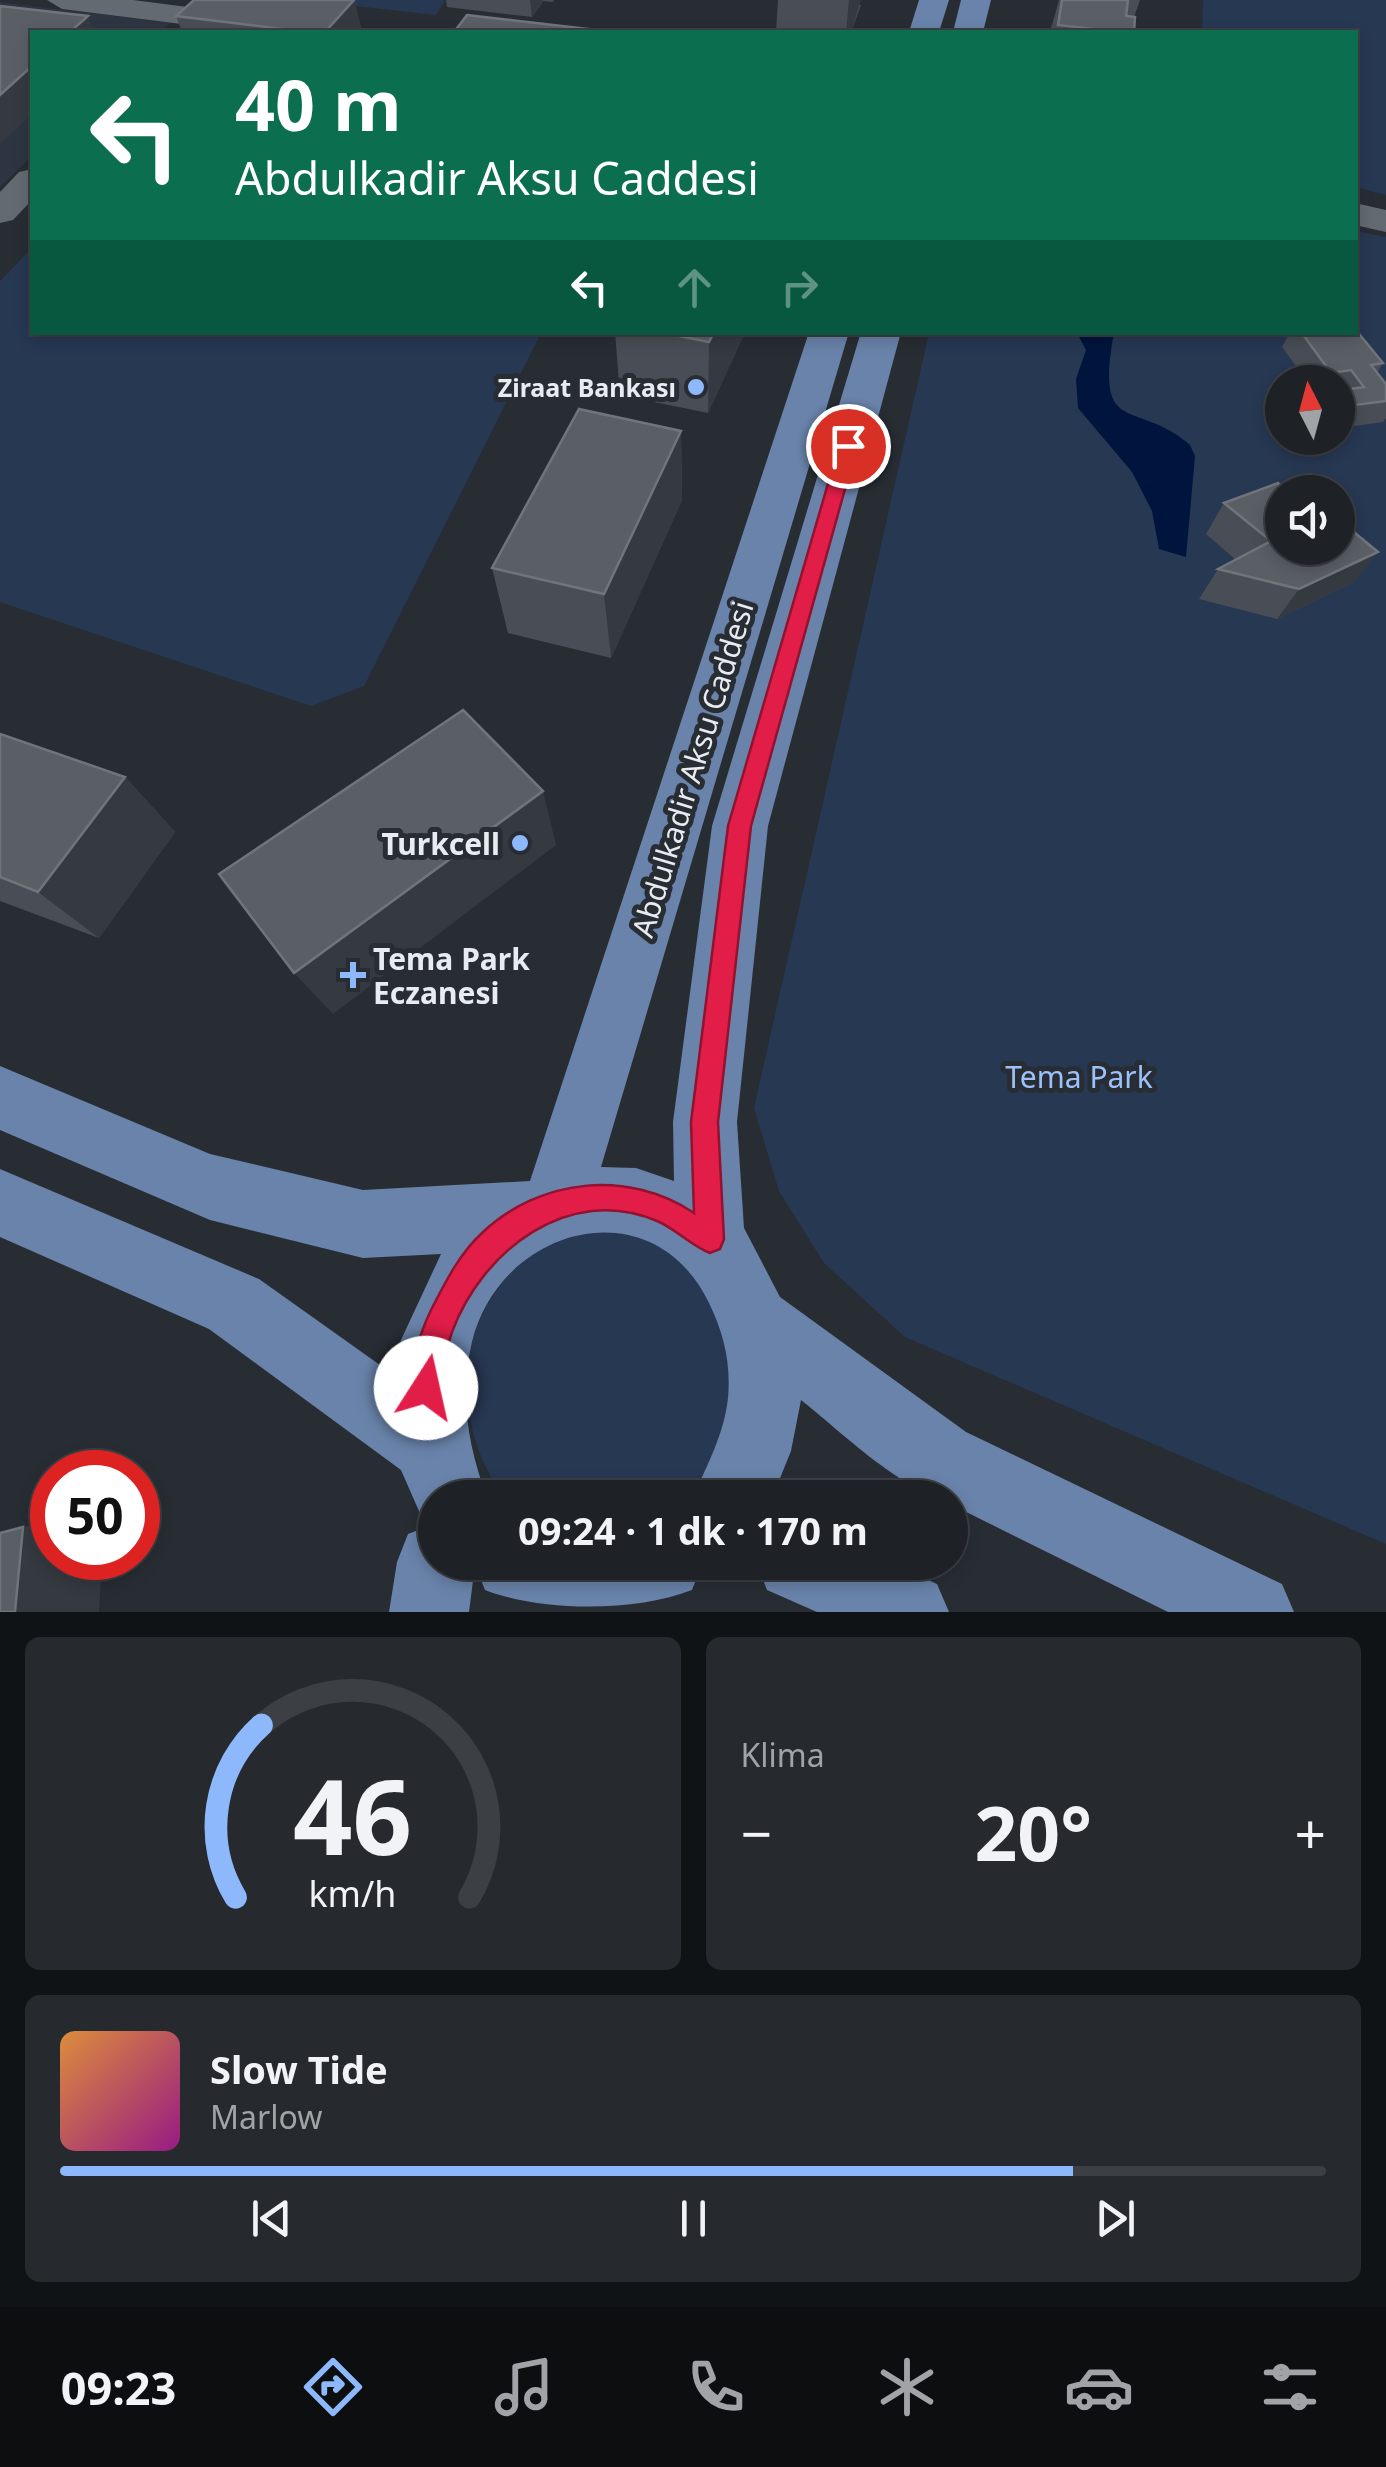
<!DOCTYPE html>
<html lang="tr">
<meta charset="utf-8">
<style>
:root{--surface:#1e2227;--page:#262a2f;--text:#f1f3f6;--muted:#a1a4a7;--line:#3c3f44;--accent:#8db9fc}
body{margin:0;font-family:"Noto Sans",sans-serif;background:var(--page);color:var(--text);height:100vh;display:flex;flex-direction:column;font-size:38px;white-space:nowrap}
*{box-sizing:border-box;margin:0}
p{font-size:32px;color:var(--muted)}
.icon{flex:none;width:55px;height:55px;fill:none;stroke:currentColor;stroke-width:2;stroke-linecap:round;stroke-linejoin:round}
.map{position:relative;height:1612px;overflow:hidden}
.sheet{display:flex;flex-direction:column;gap:25px;padding:25px;background:#101315;flex:1}
.sheet>*{flex:none}
.hud{position:absolute;left:30px;top:30px;width:1328px;height:305px;border-radius:0px;box-shadow:0 5px 15px #0003,0 0 0 2px var(--line);background:#0b6e4f;color:#fff;overflow:hidden}
.needle{width:65px;rotate:354deg}
.tools{position:absolute;left:1265px;top:365px;display:grid;gap:20px}
.tools a{display:grid;place-items:center;width:90px;height:90px;border-radius:50%;background:var(--surface);box-shadow:0 5px 15px #0003,0 0 0 2px var(--line);font-size:50px}
.speed{position:absolute;left:30px;top:1450px;display:flex;gap:20px;font-size:50px;font-weight:700;text-align:center}
.speed>*{display:grid;place-content:center;width:130px;height:130px;border-radius:50%;background:var(--surface);box-shadow:0 5px 15px #0003,0 0 0 2px var(--line);line-height:1}
.speed .limit{border:15px solid #d22;background:#fff;color:#111}
.pin{position:absolute;display:grid;place-items:center;width:85px;height:85px;color:#fff;margin:-42px;border:5px solid #fff;border-radius:50%;box-shadow:0 2px 10px #0007}
.me{position:absolute;width:110px;margin:-55px;rotate:10deg;stroke-linejoin:round;filter:drop-shadow(0 0 8px #0008)}
.turn{display:flex;align-items:center;gap:35px;height:210px;padding:0 40px;font-size:45px}
.turn .icon{width:130px;height:130px;stroke-width:2.5}
.turn b{display:block;font-size:70px;line-height:85px}
.lanes{display:flex;align-items:center;height:95px;padding:0 40px;background:#0003;justify-content:center;gap:50px;direction:ltr}
.lanes .off{opacity:.35}
.big{font-size:75px;font-weight:700;line-height:1.1}
.sheet .widget{flex:1;display:flex;flex-direction:column;justify-content:center;gap:15px;min-width:0;padding:0 35px;border-radius:15px;background:var(--page)}
.sheet .dial{align-items:center;gap:0}
.dial svg{height:260px;overflow:visible;fill:none;stroke:var(--line);stroke-width:7;stroke-linecap:round;text-anchor:middle}
.dial text{fill:var(--text);stroke:none}
.song{display:flex;align-items:center;gap:30px}
.cover{width:120px;height:120px;border-radius:15px;background:linear-gradient(135deg,hsl(30 70% 55%),hsl(310 70% 35%))}
.played{height:10px;border-radius:5px;background:linear-gradient(90deg,var(--accent) 80%,var(--line) 80%)}
.keys{display:flex;justify-content:space-around;direction:ltr}
.heat{display:flex;justify-content:space-between;align-items:center;font-size:55px;direction:ltr}
.sheet .tiles{flex:1;display:grid;gap:25px;grid-template-columns:1fr 1fr}
.widget:last-child{grid-column:span 2}
.trip{position:absolute;left:418px;top:1480px;width:550px;height:100px;border-radius:50px;background:var(--surface);box-shadow:0 5px 15px #0003,0 0 0 2px var(--line);font-weight:700;line-height:100px;text-align:center}
.dock{display:flex;height:160px;justify-content:space-around;align-items:center;background:#0c0e10;color:var(--muted)}
.dock .icon{width:70px;height:70px}
.dock .selected{color:var(--accent)}
.dock b{font-size:45px;color:var(--text)}
.map>svg:first-child{display:block}
.built{fill:#2e3542}
.green{fill:#273853;fill-rule:evenodd}
.water{fill:#00153d}
.lines{fill:none;stroke-linecap:round;stroke-linejoin:round}
.minor{fill:#646a72;fill-rule:evenodd}
.major{fill:#6983aa;fill-rule:evenodd}
.wall{fill:#494e56}
.shaded-wall{fill:#353a41}
.building{fill:#5a5f66;stroke:#70757c;stroke-width:2.5}
.route{fill:#e11d48;stroke:#92132f;stroke-width:2.5}
.poi-dot{fill:#8db9fc;stroke:#282d34;stroke-width:4}
.labels{text-anchor:middle;dominant-baseline:central;stroke-width:10;stroke-linejoin:round;paint-order:stroke}
.far-poi-label{font-size:25px;font-weight:bold;fill:#e8ebf0;stroke:#282d34;text-anchor:end}
.street-label{font-size:30px;fill:#e8ebf0;stroke:#282d34}
.poi-label{font-size:30px;font-weight:bold;fill:#e8ebf0;stroke:#282d34;text-anchor:end}
.park-label{font-size:30px;fill:#9cc0f9;stroke:#282d34}
</style>
<div class="map">
<svg width="1386" height="1612" viewBox="0 0 1386 1612">
<rect width="100%" height="100%" fill="#282d34"/>
<path class="built" d="M0 2 170 23 161 32H32V156L0 187Z"/>
<g class="green">
<path d="M302 0H445L436 15Z"/>
<path d="M1203 0H1386V195L1355 187V32H1202Z"/>
<path d="M1355 231 1386 237V1544L905 1337 824 1263 779 1191 754 1108 929 333 1355 332ZM1282 382H1338V438H1282ZM1282 492H1338V548H1282Z"/>
<path d="M32 248V332L541 333 364 686 311 706 0 602V281Z"/>
<path d="M625 1231C691 1255 719 1282 727 1353 735 1424 731 1439 689 1497H504C447 1421 453 1301 543 1248 568 1233 596 1232 625 1231Z"/>
</g>
<path class="water" d="M1077 333H1114C1094 439 1137 398 1190 445L1195 456 1186 557 1159 549 1152 511 1132 472 1078 408 1076 379 1086 350Z"/>
<g class="lines">
<g class="minor">
<path d="M47 0H133L313 23 328 32H245L62 9Z"/>
<path d="M32 169V200L13 220 0 223V192L19 172Z"/>
<path d="M1355 203 1386 210V232L1355 225Z"/>
</g>
<g class="major">
<path d="M919 0H949L939 32H909Z"/>
<path d="M961 0H991L983 32H953Z"/>
<path d="M809 332H849L601 1167 636 1168 674 1181 673 1122 712 826 861 332H901L768 826 737 1122 744 1228 780 1297 966 1432 1282 1584 1294 1612H1168L950 1504V1498C908 1498 836 1427 801 1400L791 1451 772 1498H693C707 1464 724 1435 728 1398 731 1363 724 1334 709 1303 652 1185 500 1227 472 1342 459 1397 468 1445 487 1498H435V1562H703L692 1590C636 1612 542 1612 485 1590L475 1565 469 1612H389L397 1562 408 1534 426 1527 401 1470 209 1329 0 1237V1169L259 1279 394 1375 401 1340 441 1254 363 1258 210 1220 0 1130V1066L210 1154 363 1190 530 1181Z"/>
<path d="M756 1562H888L937 1584 949 1612H817L767 1590Z"/>
</g>
</g>
<g class="wall">
<path d="M354 0 362 32H182L176 16Z"/>
<path d="M446 0H554L553 2 543 1 532 17 447 7Z"/>
<path d="M778 0H849V3L861 5 851 32H776Z"/>
<path d="M1059 0H1140L1134 17V32H1050Z"/>
<path d="M615 332H745L708 413 620 395Z"/>
<path d="M1290 332H1355L1383 363 1377 373 1386 384V418L1383 422 1340 428 1338 424V382H1308L1282 347Z"/>
<path d="M681 431 682 500 611 658 508 633 492 568Z"/>
<path d="M1224 503 1354 582 1277 619 1199 599 1218 569 1236 560 1206 534Z"/>
<path d="M0 734 125 777 175 832 99 938 0 901Z"/>
</g>
<g class="shaded-wall">
<path d="M354 0 362 32H325Z"/>
<path d="M530 0H543L532 17Z"/>
<path d="M849 0H861L851 32H846Z"/>
<path d="M88 16 95 32H70Z"/>
<path d="M32 66V114L0 144V95Z"/>
<path d="M714 332H745L708 413 709 342Z"/>
<path d="M681 431 682 500 611 658 604 594Z"/>
<path d="M1378 552 1354 582 1277 619 1299 589Z"/>
<path d="M125 777 175 832 99 938 38 892Z"/>
<path d="M543 791 556 845 333 1014 294 973Z"/>
<path d="M52 1521V1558H102L99 1612H15L23 1527Z"/>
</g>
<g class="building">
<path d="M194 0H354L325 32H306L176 16Z"/>
<path d="M1062 0H1128L1126 16 1135 17 1134 32H1120L1058 25Z"/>
<path d="M0 6 88 16 70 32H32V66L0 95Z"/>
<path d="M467 15 614 32H454Z"/>
<path d="M1355 329 1383 363 1371 365 1386 384V401L1355 405 1343 390 1364 387 1351 370 1331 373 1301 332H1355Z"/>
<path d="M660 332H714L709 342Z"/>
<path d="M579 409 681 431 604 594 492 568Z"/>
<path d="M1278 483 1287 492H1282V548H1338V519L1378 552 1299 589 1218 569 1271 541 1224 503Z"/>
<path d="M463 710 543 791 294 973 219 874Z"/>
<path d="M0 734 125 777 38 892 0 877Z"/>
<path d="M23 1527 15 1612H0V1533Z"/>
</g>
<path class="route" d="M848 440 857 446 751 826 718 1122 724 1239 720 1249 710 1253C690 1245 676 1229 657 1221 569 1183 482 1251 452 1332 444 1353 446 1378 437 1399L426 1403 416 1399C406 1374 420 1333 431 1310 445 1283 459 1254 482 1233 540 1178 628 1169 694 1213L691 1122 728 826 839 446Z"/>
<g class="poi-dot">
<circle cx="696" cy="387" r="10"/>
<circle cx="520" cy="843" r="10"/>
<path d="M348 960h10v10h10v10h-10v10h-10v-10h-10v-10h10z"/>
</g>
<g class="labels">
<g class="far-poi-label">
<text x="676" y="387">Ziraat Bankası</text>
</g>
<g class="street-label">
<text transform="translate(692 769) rotate(-73)">Abdulkadir Aksu Caddesi</text>
</g>
<g class="poi-label">
<text x="500" y="843">Turkcell</text>
<text x="373" y="958" text-anchor="start">Tema Park<tspan x="373" dy="34">Eczanesi</tspan></text>
</g>
<g class="park-label">
<text x="1079" y="1076">Tema Park</text>
</g>
</g>
</svg>
<div class="tools">
<a><svg class="needle" viewBox="-14 -14 28 28"><path d="M0-13l5 13h-10z" fill="#e53935"/><path d="M0 13l5-13h-10z" fill="#a1a4a7"/></svg></a>
<a><svg class="icon" aria-label="sound" viewBox="0 0 24 24"><path d="M4 9h4l5-4v14l-5-4H4zM17 9q2 3 0 6"/></svg></a>
</div>
<div class="speed"><div class="limit">50</div></div>
<div class="pin" style="left:848px;top:446px;background:#d93025"><svg class="icon" aria-label="arrive" viewBox="0 0 24 24"><path d="M6 21V4h12l-3 4 3 4H6"/></svg></div>
<svg class="me" style="left:426px;top:1388px" viewBox="-20 -20 40 40"><circle r="19" fill="#fff"/><path d="M0-13L10 11 0 6-10 11z" fill="#e11d48"/></svg>
<div class="trip">09:24 · 1 dk · 170 m</div>
<div class="hud">
<div class="turn"><svg class="icon" aria-label="left" viewBox="0 0 24 24"><path d="M17 20v-9H6M10 6l-5 5 5 5"/></svg><div><b>40 m</b>Abdulkadir Aksu Caddesi</div></div>
<div class="lanes"><svg class="icon" aria-label="left" viewBox="0 0 24 24"><path d="M17 20v-9H6M10 6l-5 5 5 5"/></svg><svg class="icon off" aria-label="ahead" viewBox="0 0 24 24"><path d="M12 20V5M6 11l6-6 6 6"/></svg><svg class="icon off" aria-label="right" viewBox="0 0 24 24"><path d="M7 20v-9h11M14 6l5 5-5 5"/></svg></div>
</div>
</div>
<section class="sheet">
<div class="tiles">
<div class="widget dial"><svg viewBox="0 0 100 80">
<path d="M14 69A42 42 0 1 1 86 69"/>
<path d="M14 69A42 42 0 0 1 22 16" stroke="#8db9fc"/>
<text x="50" y="56" font-size="32" font-weight="700">46</text>
<text x="50" y="72" font-size="11">km/h</text>
</svg></div>
<div class="widget"><p>Klima</p>
<div class="heat"><a>−</a><b class="big">20°</b><a>+</a></div>
</div>
<div class="widget">
<div class="song"><i class="cover"></i><div><b>Slow Tide</b><p>Marlow</p></div></div>
<div class="played"></div>
<div class="keys"><svg class="icon" aria-label="previous" viewBox="0 0 24 24"><path d="M18 5L8 12l10 7zM5 5v14"/></svg><svg class="icon" aria-label="pause" viewBox="0 0 24 24"><path d="M8 5v14M16 5v14"/></svg><svg class="icon" aria-label="next" viewBox="0 0 24 24"><path d="M6 5l10 7-10 7zM19 5v14"/></svg></div>
</div>
</div>
</section>
<nav class="dock">
<b>09:23</b>
<svg class="icon selected" aria-label="directions" viewBox="0 0 24 24"><path d="M12 3l9 9-9 9-9-9zM9 14v-3h6M13 9l2 2-2 2"/></svg>
<svg class="icon" aria-label="music" viewBox="0 0 24 24"><path d="M9 18V5l10-2v13"/><circle cx="6" cy="18" r="3"/><circle cx="16" cy="16" r="3"/></svg>
<svg class="icon" aria-label="phone" viewBox="0 0 24 24"><path d="M5 4h4l2 5-3 2q2 4 5 5l2-3 5 2v4C11 20 4 13 5 4z"/></svg>
<svg class="icon" aria-label="climate" viewBox="0 0 24 24"><path d="M12 3v18M4 7l16 10M4 17L20 7"/></svg>
<svg class="icon" aria-label="car" viewBox="0 0 24 24"><path d="M5 17H2v-5l4-1 3-4h7l3 4 3 1v5h-3M9 17h6M6 11h13"/><circle cx="7" cy="17" r="2"/><circle cx="17" cy="17" r="2"/></svg>
<svg class="icon" aria-label="filters" viewBox="0 0 24 24"><path d="M4 7h16M4 17h16"/><circle cx="9" cy="7" r="2"/><circle cx="15" cy="17" r="2"/></svg>
</nav>
